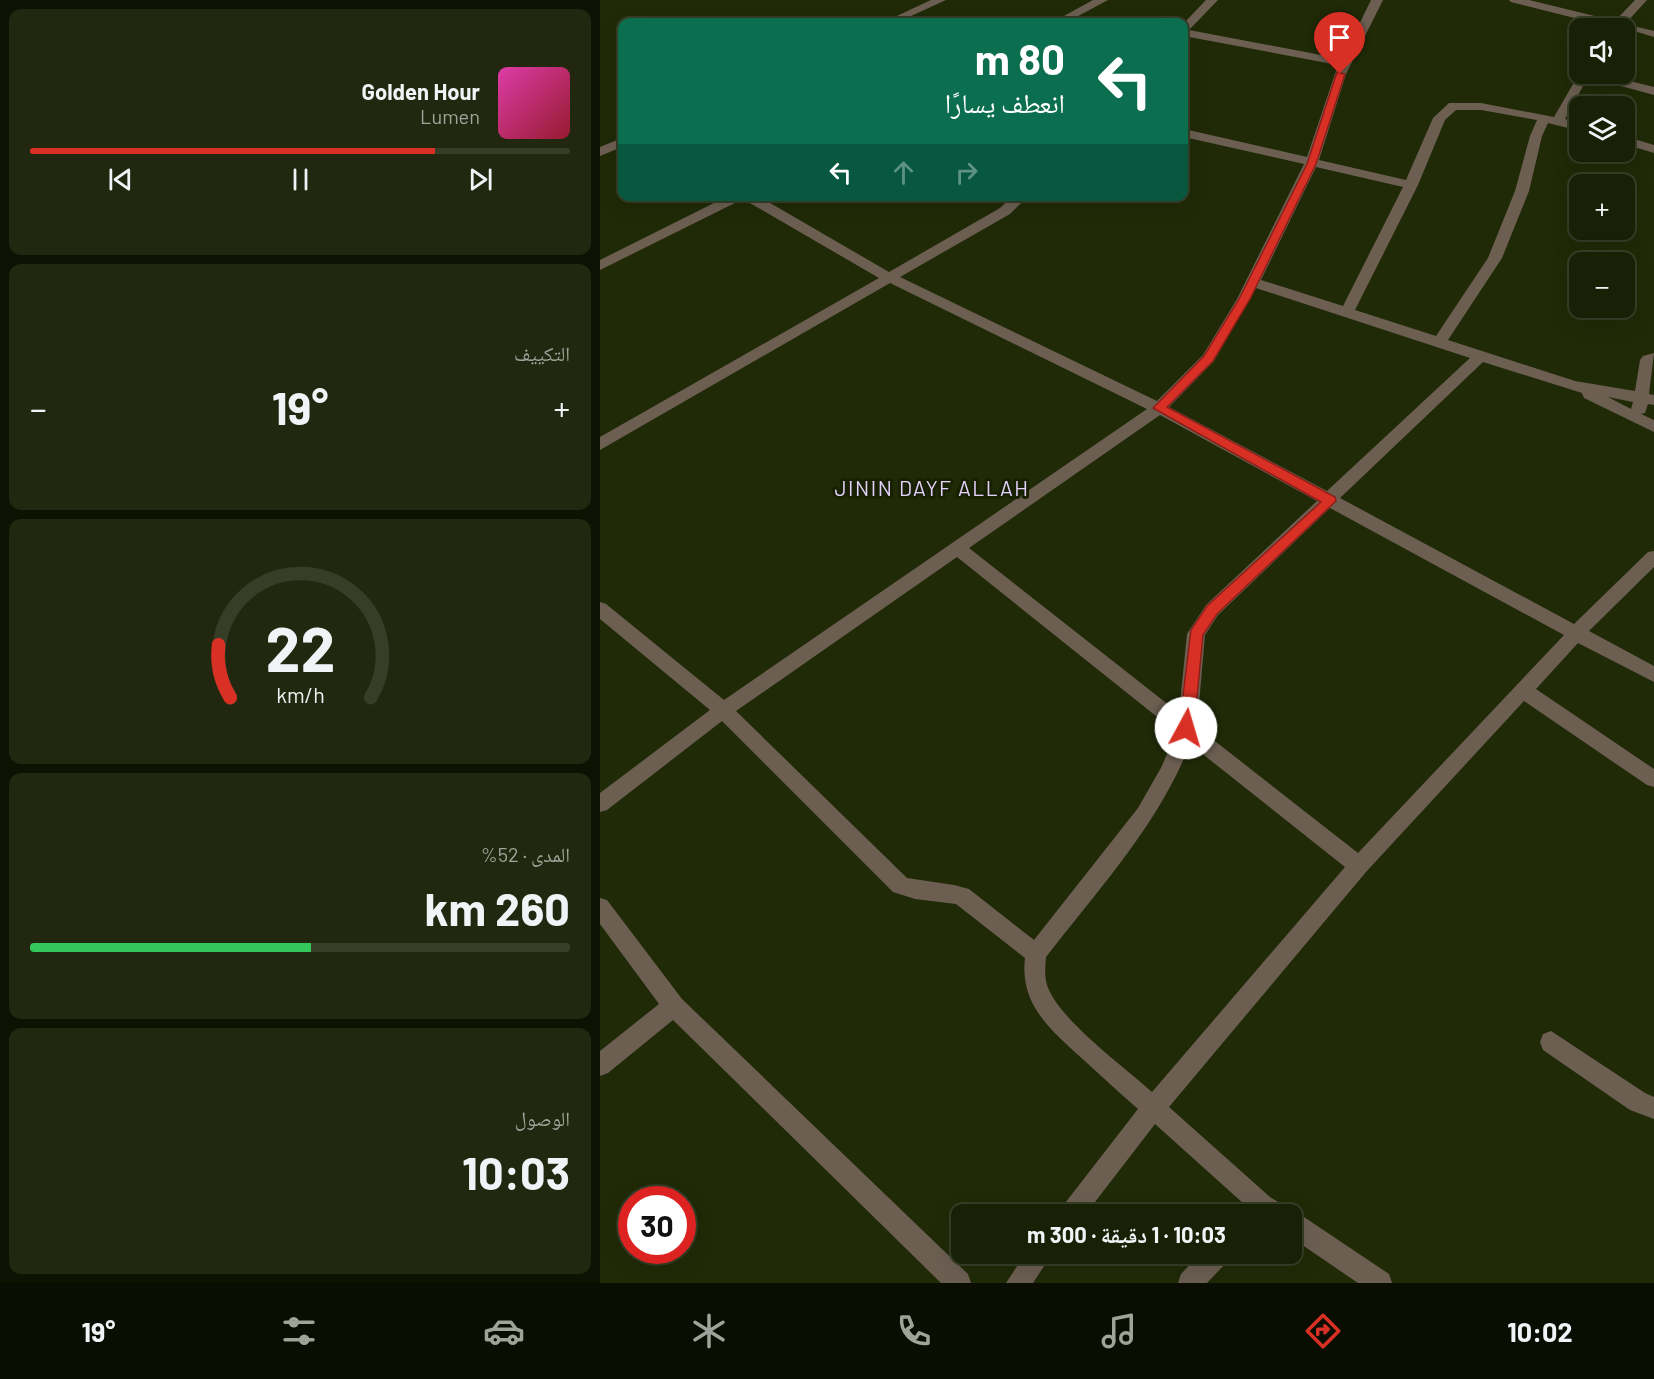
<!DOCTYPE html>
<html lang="ar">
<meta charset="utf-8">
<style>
:root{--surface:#182005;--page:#21280f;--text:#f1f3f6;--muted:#9fa39a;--line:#363e27;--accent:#d93025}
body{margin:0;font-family:Barlow,"Noto Naskh Arabic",sans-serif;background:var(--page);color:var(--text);direction:rtl;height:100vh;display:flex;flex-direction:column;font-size:22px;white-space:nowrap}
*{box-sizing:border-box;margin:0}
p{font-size:20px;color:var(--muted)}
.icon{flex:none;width:33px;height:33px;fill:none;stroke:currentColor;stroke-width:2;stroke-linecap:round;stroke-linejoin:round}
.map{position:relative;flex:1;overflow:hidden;direction:ltr}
.sheet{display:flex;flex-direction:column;gap:9px;padding:9px;background:#0d1203;width:600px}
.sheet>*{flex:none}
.top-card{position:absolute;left:18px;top:18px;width:570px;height:183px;border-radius:12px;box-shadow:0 6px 24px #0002,0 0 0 2px var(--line);direction:rtl;background:#0b6e4f;color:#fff;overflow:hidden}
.fabs{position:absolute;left:969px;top:18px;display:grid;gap:12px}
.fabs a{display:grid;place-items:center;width:66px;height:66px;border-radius:12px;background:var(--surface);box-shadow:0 6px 24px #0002,0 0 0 2px var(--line);font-size:30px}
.speed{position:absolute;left:18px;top:1186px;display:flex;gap:12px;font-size:30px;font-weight:700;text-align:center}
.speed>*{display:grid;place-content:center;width:78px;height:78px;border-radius:50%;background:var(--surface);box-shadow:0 6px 24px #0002,0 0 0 2px var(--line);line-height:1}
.speed .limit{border:9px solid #d22;background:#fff;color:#111}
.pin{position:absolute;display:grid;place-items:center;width:51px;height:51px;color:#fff;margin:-62px -26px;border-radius:50% 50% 50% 0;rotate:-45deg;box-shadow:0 0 6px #0007}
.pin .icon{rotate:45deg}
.me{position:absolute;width:66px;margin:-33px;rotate:6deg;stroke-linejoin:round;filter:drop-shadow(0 0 4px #0008)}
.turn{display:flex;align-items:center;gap:21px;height:126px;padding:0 24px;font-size:27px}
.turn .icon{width:78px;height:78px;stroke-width:2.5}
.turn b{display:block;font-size:42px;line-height:51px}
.lanes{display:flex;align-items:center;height:57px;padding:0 24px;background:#0003;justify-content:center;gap:30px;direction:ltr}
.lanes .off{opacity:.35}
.big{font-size:45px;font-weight:700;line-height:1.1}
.sheet .card{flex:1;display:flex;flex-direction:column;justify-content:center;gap:9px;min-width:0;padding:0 21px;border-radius:12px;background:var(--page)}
.sheet .dial{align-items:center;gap:0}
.dial svg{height:156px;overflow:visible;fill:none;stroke:var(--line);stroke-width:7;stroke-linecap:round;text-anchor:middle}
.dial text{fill:var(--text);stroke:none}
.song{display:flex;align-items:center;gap:18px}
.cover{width:72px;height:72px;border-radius:9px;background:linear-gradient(135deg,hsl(320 70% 55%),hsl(350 70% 35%))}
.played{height:6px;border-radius:3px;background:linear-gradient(90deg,var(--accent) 75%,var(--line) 75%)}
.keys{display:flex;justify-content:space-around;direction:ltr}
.heat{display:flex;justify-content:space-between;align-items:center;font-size:33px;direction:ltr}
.charge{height:9px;border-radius:4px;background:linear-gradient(90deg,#34c759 52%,var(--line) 0)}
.trip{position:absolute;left:351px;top:1204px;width:351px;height:60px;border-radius:12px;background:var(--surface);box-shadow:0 6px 24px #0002,0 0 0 2px var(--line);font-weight:700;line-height:60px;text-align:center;direction:rtl}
.tabs{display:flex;height:96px;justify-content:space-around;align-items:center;background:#0a0d02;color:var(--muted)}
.tabs .icon{width:42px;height:42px}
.tabs .selected{color:var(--accent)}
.tabs b{font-size:27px;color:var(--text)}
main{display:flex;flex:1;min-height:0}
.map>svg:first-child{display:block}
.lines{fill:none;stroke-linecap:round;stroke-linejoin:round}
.street{fill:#6c5f52;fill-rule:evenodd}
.route{fill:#d93025;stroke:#8d1f18;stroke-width:1.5}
.labels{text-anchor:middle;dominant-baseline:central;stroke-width:6;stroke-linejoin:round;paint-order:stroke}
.neighbourhood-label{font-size:21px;letter-spacing:1.5px;fill:#e3d1fb;stroke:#172100}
</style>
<main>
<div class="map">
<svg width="1054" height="1283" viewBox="0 0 1054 1283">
<rect width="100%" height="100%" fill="#202a07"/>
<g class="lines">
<g class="street">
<path d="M331 0H346L298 22H284Z"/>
<path d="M493 0H508L467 22H453Z"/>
<path d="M606 0H618L589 30 742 59 771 0H783L746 74 719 160 806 180 833 118 849 103H881L954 117 980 72 1001 74 1054 87V95L988 77 965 119 980 123V131L948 123 942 136 929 191 902 258 848 340 975 381 1035 391 1040 360 1043 356 1054 353 1049 394 1054 395V405L1048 404 1045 413 1041 414 1054 420V432L984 398 982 393 883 362 740 498 974 624 1048 552 1054 551V567L989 631 1054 666V682L978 643 936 689 1054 769V787L1047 785 924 701 766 872 569 1107 670 1197 686 1207 689 1213 701 1215 789 1274 792 1283H758L692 1238V1215L654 1213 555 1124 485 1215H458L462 1207 538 1109C520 1093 503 1078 486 1062 454 1033 419 1006 425 958L356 904 315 899 293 892 122 721 7 810 0 812V793L110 710 0 619V602L6 604 124 700 547 409 290 283 0 450V437L279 278 143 199 0 270V260L128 196H158L289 272 400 208 413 196H428L410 214 300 277 557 401 603 355 637 299 704 164 584 137V129L707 157 738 65 584 36V23ZM856 110H881L937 120 930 136 915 191 888 258 836 336 755 310 818 185 845 120ZM716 167 803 187 743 306 661 280ZM656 288 870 358 727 491 569 407 614 361ZM1008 397 1033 402 1031 409ZM560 415 717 501 606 605 587 634 579 713 369 548ZM730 508 964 635 758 853 597 727 605 635 618 615ZM357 557 576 732 562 766 538 808 434 940 369 889 354 885 307 878 136 711ZM590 744 745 867 552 1092C523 1066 464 1023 449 990 444 980 445 968 446 957 498 890 559 824 590 744Z"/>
<path d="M909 0H929L1015 21 1035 0H1047L1025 24 1054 31V37L1024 28H1010V27L911 2Z"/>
<path d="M1024 136 1054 145V153L1024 144Z"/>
<path d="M22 138V147L0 156V147Z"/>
<path d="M0 898 7 900 82 999 368 1274 371 1283H341L73 1020 8 1073 0 1076V1051L59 1004 0 924Z"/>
<path d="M951 1031 1045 1093 1054 1097V1119L1030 1110 943 1050 940 1042 943 1034Z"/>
<path d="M425 1254H452L433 1283H406Z"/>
<path d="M600 1254H629L626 1263 607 1283H578L581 1274Z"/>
</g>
</g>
<path class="route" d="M737 72 745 74 716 164 650 299 613 361 567 407 735 497 736 501 617 614 603 635 594 728 592 732H581L579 728 591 630 607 606 721 502 553 408 604 356 639 299 707 164Z"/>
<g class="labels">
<g class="neighbourhood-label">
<text x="332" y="487">JININ DAYF ALLAH</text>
</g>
</g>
</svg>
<div class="fabs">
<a><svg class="icon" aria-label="sound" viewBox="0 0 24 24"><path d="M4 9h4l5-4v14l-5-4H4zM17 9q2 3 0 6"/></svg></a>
<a><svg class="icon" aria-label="layers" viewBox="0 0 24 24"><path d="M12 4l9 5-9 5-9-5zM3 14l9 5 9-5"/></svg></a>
<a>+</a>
<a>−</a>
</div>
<div class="speed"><div class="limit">30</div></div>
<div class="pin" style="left:740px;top:74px;background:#d93025"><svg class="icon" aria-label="arrive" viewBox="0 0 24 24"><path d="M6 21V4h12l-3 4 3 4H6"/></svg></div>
<svg class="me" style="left:586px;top:728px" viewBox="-20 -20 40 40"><circle r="19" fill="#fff"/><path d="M0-13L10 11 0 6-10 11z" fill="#d93025"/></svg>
<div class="trip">10:03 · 1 دقيقة · 300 m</div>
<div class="top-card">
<div class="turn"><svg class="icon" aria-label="left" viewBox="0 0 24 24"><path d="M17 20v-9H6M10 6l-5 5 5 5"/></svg><div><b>80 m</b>انعطف يسارًا</div></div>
<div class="lanes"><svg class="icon" aria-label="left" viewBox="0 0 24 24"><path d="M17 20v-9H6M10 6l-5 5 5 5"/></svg><svg class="icon off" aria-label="ahead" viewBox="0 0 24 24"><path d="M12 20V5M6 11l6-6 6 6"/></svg><svg class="icon off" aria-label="right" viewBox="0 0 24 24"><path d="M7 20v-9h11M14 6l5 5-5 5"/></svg></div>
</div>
</div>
<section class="sheet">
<div class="card">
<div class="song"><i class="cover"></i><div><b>Golden Hour</b><p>Lumen</p></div></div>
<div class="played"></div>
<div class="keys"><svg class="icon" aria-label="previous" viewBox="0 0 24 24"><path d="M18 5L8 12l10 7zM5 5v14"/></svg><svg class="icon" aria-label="pause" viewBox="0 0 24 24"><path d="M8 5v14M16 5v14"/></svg><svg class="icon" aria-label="next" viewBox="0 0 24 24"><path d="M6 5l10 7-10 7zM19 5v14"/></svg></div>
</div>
<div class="card"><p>التكييف</p>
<div class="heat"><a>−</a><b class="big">19°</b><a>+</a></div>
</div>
<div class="card dial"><svg viewBox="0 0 100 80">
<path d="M14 69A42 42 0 1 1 86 69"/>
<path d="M14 69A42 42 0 0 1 8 42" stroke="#d93025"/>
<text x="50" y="56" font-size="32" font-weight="700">22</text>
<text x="50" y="72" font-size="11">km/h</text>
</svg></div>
<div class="card"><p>المدى · 52%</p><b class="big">260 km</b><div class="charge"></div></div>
<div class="card"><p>الوصول</p><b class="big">10:03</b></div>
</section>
</main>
<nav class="tabs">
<b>10:02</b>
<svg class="icon selected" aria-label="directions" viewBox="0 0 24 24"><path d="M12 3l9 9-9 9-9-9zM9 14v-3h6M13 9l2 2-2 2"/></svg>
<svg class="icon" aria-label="music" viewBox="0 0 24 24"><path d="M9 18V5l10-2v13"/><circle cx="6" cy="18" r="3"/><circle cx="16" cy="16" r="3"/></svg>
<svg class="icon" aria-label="phone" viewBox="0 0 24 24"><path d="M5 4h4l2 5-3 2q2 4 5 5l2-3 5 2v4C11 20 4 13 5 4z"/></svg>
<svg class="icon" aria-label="climate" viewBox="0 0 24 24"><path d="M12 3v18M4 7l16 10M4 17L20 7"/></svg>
<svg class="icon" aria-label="car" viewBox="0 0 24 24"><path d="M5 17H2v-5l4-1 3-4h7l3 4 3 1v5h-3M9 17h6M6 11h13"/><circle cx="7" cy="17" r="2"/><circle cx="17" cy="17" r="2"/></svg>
<svg class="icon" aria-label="filters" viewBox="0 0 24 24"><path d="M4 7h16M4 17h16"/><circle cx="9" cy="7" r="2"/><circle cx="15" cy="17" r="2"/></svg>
<b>19°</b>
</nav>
